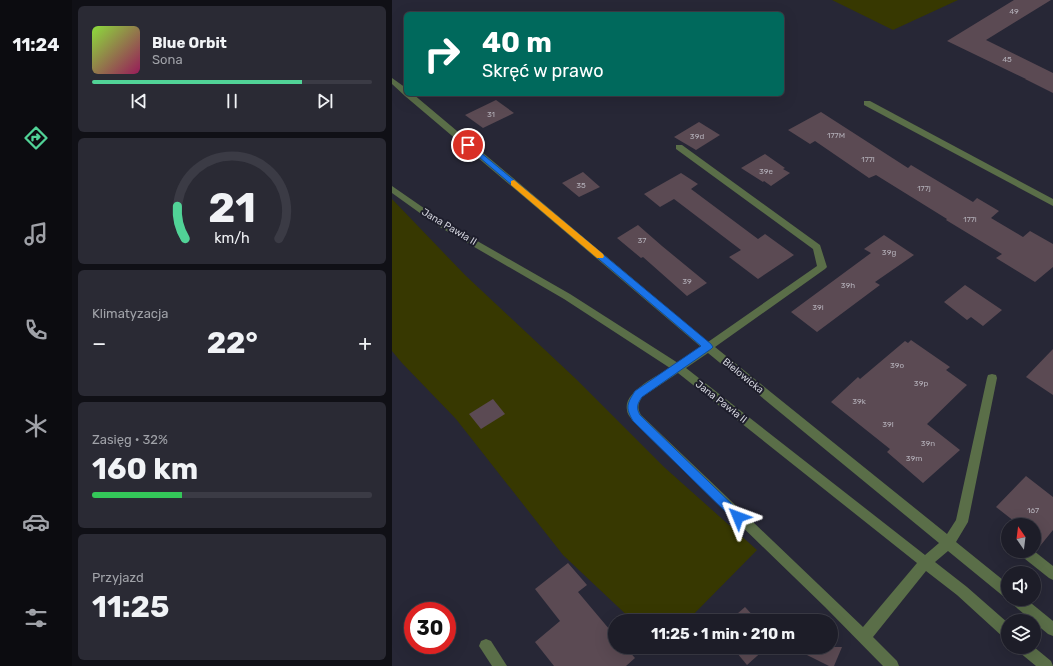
<!DOCTYPE html>
<html lang="pl">
<meta charset="utf-8">
<style>
:root{--surface:#1d1d28;--page:#2a2a34;--text:#f1f3f6;--muted:#a0a2a8;--line:#3b3b45;--accent:#51d397}
body{margin:0;font-family:Rubik,sans-serif;background:var(--page);color:var(--text);height:100vh;display:flex;flex-direction:column;font-size:15px;white-space:nowrap}
*{box-sizing:border-box;margin:0}
p{font-size:13px;color:var(--muted)}
.icon{flex:none;width:22px;height:22px;fill:none;stroke:currentColor;stroke-width:2;stroke-linecap:round;stroke-linejoin:round}
.map{position:relative;flex:1;overflow:hidden}
.panel{display:flex;flex-direction:column;gap:6px;padding:6px;background:#101016;width:320px}
.panel>*{flex:none}
.banner{position:absolute;left:12px;top:12px;width:380px;height:84px;border-radius:6px;box-shadow:0 4px 16px #0002,0 0 0 1px var(--line);background:#00695c;color:#fff;overflow:hidden}
.needle{width:26px;rotate:346deg}
.fabs{position:absolute;left:609px;top:518px;display:grid;gap:8px}
.fabs a{display:grid;place-items:center;width:40px;height:40px;border-radius:50%;background:var(--surface);box-shadow:0 4px 16px #0002,0 0 0 1px var(--line);font-size:20px}
.speed{position:absolute;left:12px;top:602px;display:flex;gap:8px;font-size:20px;font-weight:700;text-align:center}
.speed>*{display:grid;place-content:center;width:52px;height:52px;border-radius:50%;background:var(--surface);box-shadow:0 4px 16px #0002,0 0 0 1px var(--line);line-height:1}
.speed .limit{border:6px solid #d22;background:#fff;color:#111}
.pin{position:absolute;display:grid;place-items:center;width:34px;height:34px;color:#fff;margin:-17px;border:2px solid #fff;border-radius:50%;box-shadow:0 1px 4px #0007}
.me{position:absolute;width:44px;margin:-22px;rotate:314deg;stroke-linejoin:round;filter:drop-shadow(0 0 3px #0008)}
.turn{display:flex;align-items:center;gap:14px;height:84px;padding:0 12px;font-size:18px}
.turn .icon{width:52px;height:52px;stroke-width:2.5}
.turn b{display:block;font-size:28px;line-height:34px}
.big{font-size:30px;font-weight:700;line-height:1.1}
.panel .card{flex:1;display:flex;flex-direction:column;justify-content:center;gap:6px;min-width:0;padding:0 14px;border-radius:6px;background:var(--page)}
.panel .dial{align-items:center;gap:0}
.dial svg{height:104px;overflow:visible;fill:none;stroke:var(--line);stroke-width:7;stroke-linecap:round;text-anchor:middle}
.dial text{fill:var(--text);stroke:none}
.song{display:flex;align-items:center;gap:12px}
.cover{width:48px;height:48px;border-radius:6px;background:linear-gradient(135deg,hsl(90 70% 55%),hsl(330 70% 35%))}
.played{height:4px;border-radius:2px;background:linear-gradient(90deg,var(--accent) 75%,var(--line) 75%)}
.keys{display:flex;justify-content:space-around;direction:ltr}
.heat{display:flex;justify-content:space-between;align-items:center;font-size:22px;direction:ltr}
.charge{height:6px;border-radius:3px;background:linear-gradient(90deg,#34c759 32%,var(--line) 0)}
.trip{position:absolute;left:216px;top:614px;width:230px;height:40px;border-radius:20px;background:var(--surface);box-shadow:0 4px 16px #0002,0 0 0 1px var(--line);font-weight:700;line-height:40px;text-align:center}
main{display:flex;flex:1;min-height:0}
.dock{display:flex;flex-direction:column;width:72px;justify-content:space-around;align-items:center;background:#0c0c10;color:var(--muted)}
.dock .icon{width:28px;height:28px}
.dock .on{color:var(--accent)}
.dock b{font-size:18px;color:var(--text)}
.map>svg:first-child{display:block}
.green{fill:#373801}
.building{fill:#5b4a53}
.lines{fill:none;stroke-linecap:round;stroke-linejoin:round}
.minor{fill:#5a6e48;fill-rule:evenodd}
.route{fill:#1a73e8;stroke:#114b97}
.slow{fill:#f59e0b}
.labels{text-anchor:middle;dominant-baseline:central;stroke-width:4;stroke-linejoin:round;paint-order:stroke}
.number-label{font-size:8px;fill:#b3afb8}
.street-label{font-size:10px;fill:#d0d1da;stroke:#1e1e2c}
</style>
<main>
<nav class="dock">
<b>11:24</b>
<svg class="icon on" aria-label="directions" viewBox="0 0 24 24"><path d="M12 3l9 9-9 9-9-9zM9 14v-3h6M13 9l2 2-2 2"/></svg>
<svg class="icon" aria-label="music" viewBox="0 0 24 24"><path d="M9 18V5l10-2v13"/><circle cx="6" cy="18" r="3"/><circle cx="16" cy="16" r="3"/></svg>
<svg class="icon" aria-label="phone" viewBox="0 0 24 24"><path d="M5 4h4l2 5-3 2q2 4 5 5l2-3 5 2v4C11 20 4 13 5 4z"/></svg>
<svg class="icon" aria-label="climate" viewBox="0 0 24 24"><path d="M12 3v18M4 7l16 10M4 17L20 7"/></svg>
<svg class="icon" aria-label="car" viewBox="0 0 24 24"><path d="M5 17H2v-5l4-1 3-4h7l3 4 3 1v5h-3M9 17h6M6 11h13"/><circle cx="7" cy="17" r="2"/><circle cx="17" cy="17" r="2"/></svg>
<svg class="icon" aria-label="filters" viewBox="0 0 24 24"><path d="M4 7h16M4 17h16"/><circle cx="9" cy="7" r="2"/><circle cx="15" cy="17" r="2"/></svg>
</nav>
<section class="panel">
<div class="card">
<div class="song"><i class="cover"></i><div><b>Blue Orbit</b><p>Sona</p></div></div>
<div class="played"></div>
<div class="keys"><svg class="icon" aria-label="previous" viewBox="0 0 24 24"><path d="M18 5L8 12l10 7zM5 5v14"/></svg><svg class="icon" aria-label="pause" viewBox="0 0 24 24"><path d="M8 5v14M16 5v14"/></svg><svg class="icon" aria-label="next" viewBox="0 0 24 24"><path d="M6 5l10 7-10 7zM19 5v14"/></svg></div>
</div>
<div class="card dial"><svg viewBox="0 0 100 80">
<path d="M14 69A42 42 0 1 1 86 69"/>
<path d="M14 69A42 42 0 0 1 8 44" stroke="#51d397"/>
<text x="50" y="56" font-size="32" font-weight="700">21</text>
<text x="50" y="72" font-size="11">km/h</text>
</svg></div>
<div class="card"><p>Klimatyzacja</p>
<div class="heat"><a>−</a><b class="big">22°</b><a>+</a></div>
</div>
<div class="card"><p>Zasięg · 32%</p><b class="big">160 km</b><div class="charge"></div></div>
<div class="card"><p>Przyjazd</p><b class="big">11:25</b></div>
</section>
<div class="map">
<svg width="661" height="666" viewBox="0 0 661 666">
<rect width="100%" height="100%" fill="#272736"/>
<g class="green">
<path d="M440 0H566L501 30Z"/>
<path d="M0 199 73 275 184 379 272 467 365 550 295 621H241L171 555 64 419 10 363 0 351Z"/>
</g>
<g class="building">
<path d="M622 0H659L594 40 661 73V93L633 79H634L555 41Z"/>
<path d="M104 100 122 113 91 128 73 115Z"/>
<path d="M429 112 516 168 519 165 581 202 585 198 607 211 599 218 631 237 638 231 661 244V267L643 282 604 258 610 254 554 220 555 219 484 175 477 178 423 141 418 144 396 130Z"/>
<path d="M307 122 328 135 304 150 282 137Z"/>
<path d="M373 154 393 168 391 169 398 173 379 186 372 181 371 182 349 168Z"/>
<path d="M191 172 208 187 187 197 170 183Z"/>
<path d="M289 173 306 184 299 189 366 239 373 234 402 255 366 279 337 257 349 250 282 199 268 207 252 194Z"/>
<path d="M246 225 270 246 315 283 295 296 251 257 249 258 225 238Z"/>
<path d="M492 235 522 255 483 282 488 285 425 332 399 312 479 253 472 249Z"/>
<path d="M573 285 610 310 591 326 579 317 575 320 552 302Z"/>
<path d="M519 340 558 367 554 370 575 385 535 424 568 450 531 483 495 452 498 449 439 402 466 377 468 379 513 341 516 343Z"/>
<path d="M661 349V395L634 377Z"/>
<path d="M101 399 113 414 89 429 77 414Z"/>
<path d="M634 476 661 497V530L644 551 642 550V525H627L604 507Z"/>
<path d="M176 563 195 585 186 592 223 636V647H233L243 658 234 666H162L143 642 168 621 143 589Z"/>
<path d="M353 607 366 621H337Z"/>
<path d="M340 647H375L355 665Z"/>
<path d="M399 647H450L442 666H437Z"/>
</g>
<g class="lines">
<g class="minor">
<path d="M0 78 14 88V94H21L316 342 425 266 421 249 284 149V145H290L428 245 435 267 433 269 323 347 555 534 564 520 595 378 596 375 600 374 604 375 605 378 576 522 564 542 616 584V598L611 596 556 551 543 562 575 587 616 623V639L611 637 565 595 534 571 481 637 505 661 507 666H491L433 607 241 421C239 418 235 414 235 410 231 392 265 376 278 368L172 299 46 226 0 193V186L52 222 178 294 286 363 309 347 13 96 0 84ZM316 353 547 543 533 555 294 368ZM286 373 525 563 471 627 249 415C245 408 246 404 250 397Z"/>
<path d="M472 101H478L661 199V206L472 105Z"/>
<path d="M626 551H642L661 566V580L657 578 628 555Z"/>
<path d="M618 599H634L661 621V636L656 634 619 603Z"/>
<path d="M94 639 99 641 115 666H100L87 646 89 641Z"/>
<path d="M625 647H642L659 661 661 666H644L627 652Z"/>
</g>
</g>
<path class="route" d="M76 142 319 344 321 347 319 349 250 397C245 404 244 408 248 415L350 514 352 517 350 521 346 522 343 521 241 421C233 407 235 404 243 391L309 346 74 146 73 145Z"/>
<path class="slow" d="M122 180 211 254 212 256 211 258H205L119 185V181Z"/>
<g class="labels">
<g class="number-label">
<text x="622" y="11">49</text>
<text x="615" y="59">45</text>
<text x="99" y="114">31</text>
<text x="444" y="135">177M</text>
<text x="305" y="136">39d</text>
<text x="476" y="159">177l</text>
<text x="374" y="171">39e</text>
<text x="189" y="185">35</text>
<text x="532" y="188">177j</text>
<text x="578" y="219">177i</text>
<text x="250" y="240">37</text>
<text x="497" y="252">39g</text>
<text x="295" y="281">39</text>
<text x="456" y="285">39h</text>
<text x="426" y="307">39i</text>
<text x="505" y="365">39o</text>
<text x="529" y="383">39p</text>
<text x="467" y="401">39k</text>
<text x="496" y="424">39l</text>
<text x="536" y="443">39n</text>
<text x="522" y="458">39m</text>
<text x="641" y="510">167</text>
</g>
<g class="street-label">
<text transform="translate(57 227) rotate(31)">Jana Pawła II</text>
<text transform="translate(351 376) rotate(39)">Bielowicka</text>
<text transform="translate(329 402) rotate(38)">Jana Pawła II</text>
</g>
</g>
</svg>
<div class="fabs">
<a><svg class="needle" viewBox="-14 -14 28 28"><path d="M0-13l5 13h-10z" fill="#e53935"/><path d="M0 13l5-13h-10z" fill="#a0a2a8"/></svg></a>
<a><svg class="icon" aria-label="sound" viewBox="0 0 24 24"><path d="M4 9h4l5-4v14l-5-4H4zM17 9q2 3 0 6"/></svg></a>
<a><svg class="icon" aria-label="layers" viewBox="0 0 24 24"><path d="M12 4l9 5-9 5-9-5zM3 14l9 5 9-5"/></svg></a>
</div>
<div class="speed"><div class="limit">30</div></div>
<div class="pin" style="left:76px;top:145px;background:#d93025"><svg class="icon" aria-label="arrive" viewBox="0 0 24 24"><path d="M6 21V4h12l-3 4 3 4H6"/></svg></div>
<svg class="me" style="left:346px;top:517px" viewBox="-20 -20 40 40"><path d="M0-17L14 15 0 8-14 15z" fill="#1a73e8" stroke="#fff" stroke-width="4"/></svg>
<div class="trip">11:25 · 1 min · 210 m</div>
<div class="banner">
<div class="turn"><svg class="icon" aria-label="right" viewBox="0 0 24 24"><path d="M7 20v-9h11M14 6l5 5-5 5"/></svg><div><b>40 m</b>Skręć w prawo</div></div>
</div>
</div>
</main>
